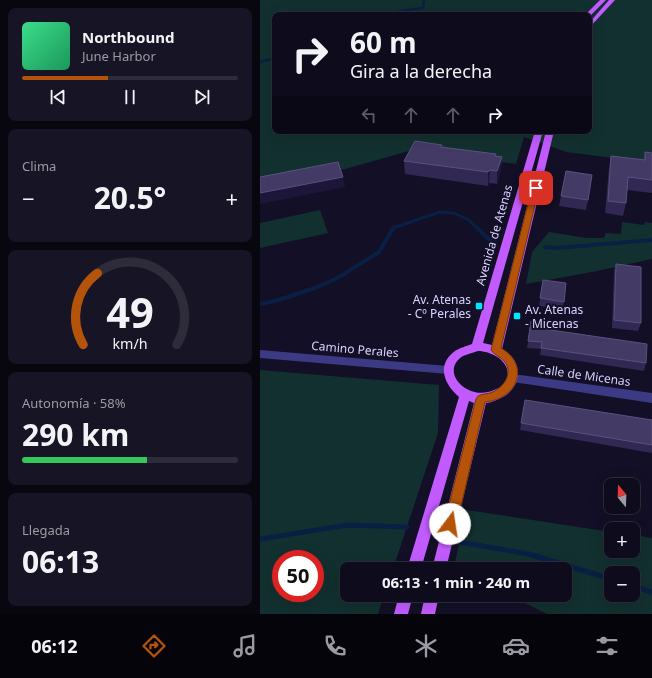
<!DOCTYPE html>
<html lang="es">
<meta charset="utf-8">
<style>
:root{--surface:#0e0b1c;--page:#171425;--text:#f1f3f6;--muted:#9b9ba3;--line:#2e2b3b;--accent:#b45309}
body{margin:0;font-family:"Noto Sans",sans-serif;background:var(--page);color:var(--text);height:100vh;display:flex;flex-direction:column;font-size:15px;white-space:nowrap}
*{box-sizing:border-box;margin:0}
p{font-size:13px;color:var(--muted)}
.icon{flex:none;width:22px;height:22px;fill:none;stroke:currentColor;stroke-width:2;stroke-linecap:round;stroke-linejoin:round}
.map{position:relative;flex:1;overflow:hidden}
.drawer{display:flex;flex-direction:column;gap:8px;padding:8px;background:#08060f;width:260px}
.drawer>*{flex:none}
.guide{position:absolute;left:12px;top:12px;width:320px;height:122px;border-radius:8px;box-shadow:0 4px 16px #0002,0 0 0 1px var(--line);background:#0e0b1c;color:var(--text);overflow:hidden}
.needle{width:26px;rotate:341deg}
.fabs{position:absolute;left:344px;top:478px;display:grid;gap:8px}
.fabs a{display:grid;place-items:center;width:36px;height:36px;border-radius:8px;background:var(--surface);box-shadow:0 4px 16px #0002,0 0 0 1px var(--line);font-size:20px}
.speed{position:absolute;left:12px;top:550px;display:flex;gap:8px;font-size:20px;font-weight:700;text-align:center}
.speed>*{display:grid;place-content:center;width:52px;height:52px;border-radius:50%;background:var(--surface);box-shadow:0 4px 16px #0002,0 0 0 1px var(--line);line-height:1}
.speed .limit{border:6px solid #d22;background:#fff;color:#111}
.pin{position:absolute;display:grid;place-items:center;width:34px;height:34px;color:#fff;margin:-17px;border-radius:8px;box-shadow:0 2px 6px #0006}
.me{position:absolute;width:44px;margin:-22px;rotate:14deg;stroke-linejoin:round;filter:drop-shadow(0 0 3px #0008)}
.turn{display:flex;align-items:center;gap:14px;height:84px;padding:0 12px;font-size:18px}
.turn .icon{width:52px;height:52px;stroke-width:2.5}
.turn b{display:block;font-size:28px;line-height:34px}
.lanes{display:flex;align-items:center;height:38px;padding:0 12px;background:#0003;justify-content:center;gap:20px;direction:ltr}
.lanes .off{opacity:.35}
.big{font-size:30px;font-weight:700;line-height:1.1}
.drawer .card{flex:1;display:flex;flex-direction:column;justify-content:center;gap:6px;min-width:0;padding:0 14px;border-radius:8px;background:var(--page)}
.drawer .dial{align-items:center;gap:0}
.dial svg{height:104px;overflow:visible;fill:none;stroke:var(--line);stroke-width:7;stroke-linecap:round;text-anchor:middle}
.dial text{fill:var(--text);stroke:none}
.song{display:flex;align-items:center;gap:12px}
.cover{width:48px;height:48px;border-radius:6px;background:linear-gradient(135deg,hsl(150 70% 55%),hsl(150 70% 35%))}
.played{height:4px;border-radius:2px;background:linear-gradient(90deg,var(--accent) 40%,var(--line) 40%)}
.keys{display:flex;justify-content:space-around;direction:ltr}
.heat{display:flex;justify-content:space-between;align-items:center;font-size:22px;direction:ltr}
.charge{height:6px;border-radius:3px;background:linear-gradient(90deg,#34c759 58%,var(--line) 0)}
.trip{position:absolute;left:80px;top:562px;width:232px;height:40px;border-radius:8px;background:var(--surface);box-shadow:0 4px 16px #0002,0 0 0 1px var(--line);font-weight:700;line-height:40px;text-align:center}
.tabs{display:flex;height:64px;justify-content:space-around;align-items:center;background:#06040b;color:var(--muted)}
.tabs .icon{width:28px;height:28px}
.tabs .active{color:var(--accent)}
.tabs b{font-size:18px;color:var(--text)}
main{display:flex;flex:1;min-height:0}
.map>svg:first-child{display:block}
.green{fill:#12302f;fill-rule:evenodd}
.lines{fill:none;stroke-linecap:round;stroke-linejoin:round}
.stream-far3{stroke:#0a1f44;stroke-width:2.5}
.stream-far2{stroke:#0a1f44;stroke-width:3}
.stream-far1{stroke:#0a1f44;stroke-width:4}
.stream{stroke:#0a1f44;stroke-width:5}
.minor{fill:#3d3a85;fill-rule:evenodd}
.major{fill:#c25bff;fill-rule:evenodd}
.wall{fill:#312854}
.shaded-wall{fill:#1d163a}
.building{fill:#433a66;stroke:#5a527e}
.route{fill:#b45309;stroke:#753606}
.poi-dot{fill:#00e5ff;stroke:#130f26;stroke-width:1.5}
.labels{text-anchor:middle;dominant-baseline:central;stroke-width:4;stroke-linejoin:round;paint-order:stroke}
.street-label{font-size:12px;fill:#d9d4ff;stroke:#130f26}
.poi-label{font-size:12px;fill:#d9d4ff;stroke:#130f26;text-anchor:end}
</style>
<main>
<section class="drawer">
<div class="card">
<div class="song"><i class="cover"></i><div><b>Northbound</b><p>June Harbor</p></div></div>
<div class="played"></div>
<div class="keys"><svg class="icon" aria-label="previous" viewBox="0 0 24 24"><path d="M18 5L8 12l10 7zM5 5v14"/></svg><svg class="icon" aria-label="pause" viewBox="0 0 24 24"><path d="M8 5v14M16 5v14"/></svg><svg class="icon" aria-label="next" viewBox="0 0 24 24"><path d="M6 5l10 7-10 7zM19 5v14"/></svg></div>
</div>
<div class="card"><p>Clima</p>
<div class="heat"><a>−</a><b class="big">20.5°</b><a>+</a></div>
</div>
<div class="card dial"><svg viewBox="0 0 100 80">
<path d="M14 69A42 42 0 1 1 86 69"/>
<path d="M14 69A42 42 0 0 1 25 14" stroke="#b45309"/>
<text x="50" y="56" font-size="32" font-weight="700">49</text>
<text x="50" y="72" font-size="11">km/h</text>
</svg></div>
<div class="card"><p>Autonomía · 58%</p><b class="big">290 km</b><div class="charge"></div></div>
<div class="card"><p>Llegada</p><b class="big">06:13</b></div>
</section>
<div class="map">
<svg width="392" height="614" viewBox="0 0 392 614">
<rect width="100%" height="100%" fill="#130f26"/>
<g class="green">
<path d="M0 0H392V163L306 152 264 137 256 164 149 151 85 169 0 185ZM15 15H329V131H15Z"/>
<path d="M60 210 68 233 0 248V223Z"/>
<path d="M362 222 384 225 385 222 392 223V259L332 272 266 284 272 252 289 232 327 238H344L346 233 361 234Z"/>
<path d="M0 370 179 385 178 433 133 569H87V595H124L118 614H0ZM21 559H55V593H21Z"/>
<path d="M207 510 351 532V551H373V535L392 538V614H287L249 595H305V569H208L195 562ZM351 573H373V595H351Z"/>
</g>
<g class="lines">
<g class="stream-far3">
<path d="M134 15 140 11 163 8 164 0"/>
<path d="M0 62 15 58"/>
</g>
<path class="stream-far2" d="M133 228 180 212 194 213 209 220 217 228"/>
<g class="stream-far1">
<path d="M216 227 230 240H235"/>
<path d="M285 247 297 248 392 240"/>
<path d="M0 304 19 300 58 287 79 277 119 252 134 227"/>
</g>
<g class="stream">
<path d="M0 539 88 525 147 527"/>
<path d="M199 542 269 554 351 579"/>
<path d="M373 586 392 592"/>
</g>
<g class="minor">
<path d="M0 350 188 366 192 367 194 370 192 373 188 374 0 358Z"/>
<path d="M253 374 392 393V403L253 382 249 381 247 378 249 375Z"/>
</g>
<g class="major">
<path d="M340 0H346L330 16 325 15Z"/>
<path d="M349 0H355L329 28V23Z"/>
<path d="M275 131H283L223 343 232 345 286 131H294L242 349C264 361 263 387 241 398 236 400 231 403 226 403L186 569H172L214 403 209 401 161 569H147L199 397C184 384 176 365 195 351 199 348 207 346 212 344ZM218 351C232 351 254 363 246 381 244 386 239 388 234 390 209 402 178 372 203 356 207 354 213 353 218 351Z"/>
<path d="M139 595H153L148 614H134Z"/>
<path d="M165 595H179L175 614H161Z"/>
</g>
</g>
<g class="wall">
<path d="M182 147 242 157 241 170 237 184 229 183 228 186 145 174 144 161Z"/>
<path d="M385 152 392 153V193L367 190 366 203 363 216 345 213 349 168 351 156 383 159Z"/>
<path d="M301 196 328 200 326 210 299 206Z"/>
<path d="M356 264 381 323 378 331 352 328 354 271Z"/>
<path d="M283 280 304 302 302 309 279 306Z"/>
<path d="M271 321 285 322 284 329 386 363 384 371 280 355 281 349 267 348Z"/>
<path d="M265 400 392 420V453L260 430Z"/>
</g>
<g class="shaded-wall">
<path d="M242 157 241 170 237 184V171Z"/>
<path d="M230 170 229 183 228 186V172Z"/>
<path d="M83 177 85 187 0 204V193Z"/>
</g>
<g class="building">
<path d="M155 141 182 145 181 147 236 154 235 156 242 157 237 171 230 170 228 172 144 161Z"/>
<path d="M385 152 392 153V180L368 177 366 203 348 201 351 156 385 160Z"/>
<path d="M78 162 83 177 0 193V177Z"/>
<path d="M306 171 332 175 328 200 301 196Z"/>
<path d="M356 264 381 267V323L354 320Z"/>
<path d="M283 280 306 283 304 302 280 298Z"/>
<path d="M271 321 285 322 284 329 387 344 386 363 281 348 282 342 268 341Z"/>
<path d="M265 400 392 420V445L261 423Z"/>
</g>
<path class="route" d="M276 186 279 188 241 348C271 366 257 399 225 402L197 524 195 528 190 530 186 528 184 524 216 399 218 396C222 394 226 394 230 393 242 389 254 375 245 362 241 357 234 355 231 350L272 188Z"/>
<g class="poi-dot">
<rect x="215" y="302" width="8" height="8" rx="2"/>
<rect x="253" y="312" width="8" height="8" rx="2"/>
</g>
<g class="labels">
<g class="street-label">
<text transform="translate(234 235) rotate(-74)">Avenida de Atenas</text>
<text transform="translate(95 349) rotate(5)">Camino Perales</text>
<text transform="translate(324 375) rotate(8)">Calle de Micenas</text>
</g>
<g class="poi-label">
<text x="211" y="299">Av. Atenas<tspan x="211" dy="14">- Cº Perales</tspan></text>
<text x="265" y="309" text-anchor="start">Av. Atenas<tspan x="265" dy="14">- Micenas</tspan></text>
</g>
</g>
</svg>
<div class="fabs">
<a><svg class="needle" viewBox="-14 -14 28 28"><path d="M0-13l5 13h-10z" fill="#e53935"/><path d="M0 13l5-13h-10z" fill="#9b9ba3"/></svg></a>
<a>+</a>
<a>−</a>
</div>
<div class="speed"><div class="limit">50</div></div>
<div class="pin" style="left:276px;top:188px;background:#d93025"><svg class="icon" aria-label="arrive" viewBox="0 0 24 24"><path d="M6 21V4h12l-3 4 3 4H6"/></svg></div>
<svg class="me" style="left:190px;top:524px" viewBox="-20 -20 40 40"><circle r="19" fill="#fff"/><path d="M0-13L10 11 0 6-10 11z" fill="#b45309"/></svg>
<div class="trip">06:13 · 1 min · 240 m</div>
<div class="guide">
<div class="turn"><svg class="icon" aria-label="right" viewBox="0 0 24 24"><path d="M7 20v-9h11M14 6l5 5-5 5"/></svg><div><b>60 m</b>Gira a la derecha</div></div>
<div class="lanes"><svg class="icon off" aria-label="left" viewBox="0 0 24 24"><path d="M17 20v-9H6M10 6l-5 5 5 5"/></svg><svg class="icon off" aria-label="ahead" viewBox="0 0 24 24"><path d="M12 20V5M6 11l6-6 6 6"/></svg><svg class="icon off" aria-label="ahead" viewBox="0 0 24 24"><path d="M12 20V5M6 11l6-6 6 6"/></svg><svg class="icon" aria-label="right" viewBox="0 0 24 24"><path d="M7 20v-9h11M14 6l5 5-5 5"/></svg></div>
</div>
</div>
</main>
<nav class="tabs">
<b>06:12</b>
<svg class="icon active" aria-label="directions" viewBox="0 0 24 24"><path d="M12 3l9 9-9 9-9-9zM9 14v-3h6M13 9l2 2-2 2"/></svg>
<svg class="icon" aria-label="music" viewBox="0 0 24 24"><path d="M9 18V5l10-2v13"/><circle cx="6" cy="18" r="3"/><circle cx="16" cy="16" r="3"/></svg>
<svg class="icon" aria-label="phone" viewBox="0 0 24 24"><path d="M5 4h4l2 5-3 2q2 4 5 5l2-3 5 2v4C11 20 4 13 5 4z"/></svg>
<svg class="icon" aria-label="climate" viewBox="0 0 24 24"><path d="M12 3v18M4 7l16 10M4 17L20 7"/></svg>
<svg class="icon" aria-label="car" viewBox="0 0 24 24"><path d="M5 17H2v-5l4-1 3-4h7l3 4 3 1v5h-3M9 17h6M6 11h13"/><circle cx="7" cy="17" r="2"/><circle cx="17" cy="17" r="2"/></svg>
<svg class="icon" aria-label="filters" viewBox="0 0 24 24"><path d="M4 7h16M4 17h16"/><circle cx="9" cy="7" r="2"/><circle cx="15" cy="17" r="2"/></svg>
</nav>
